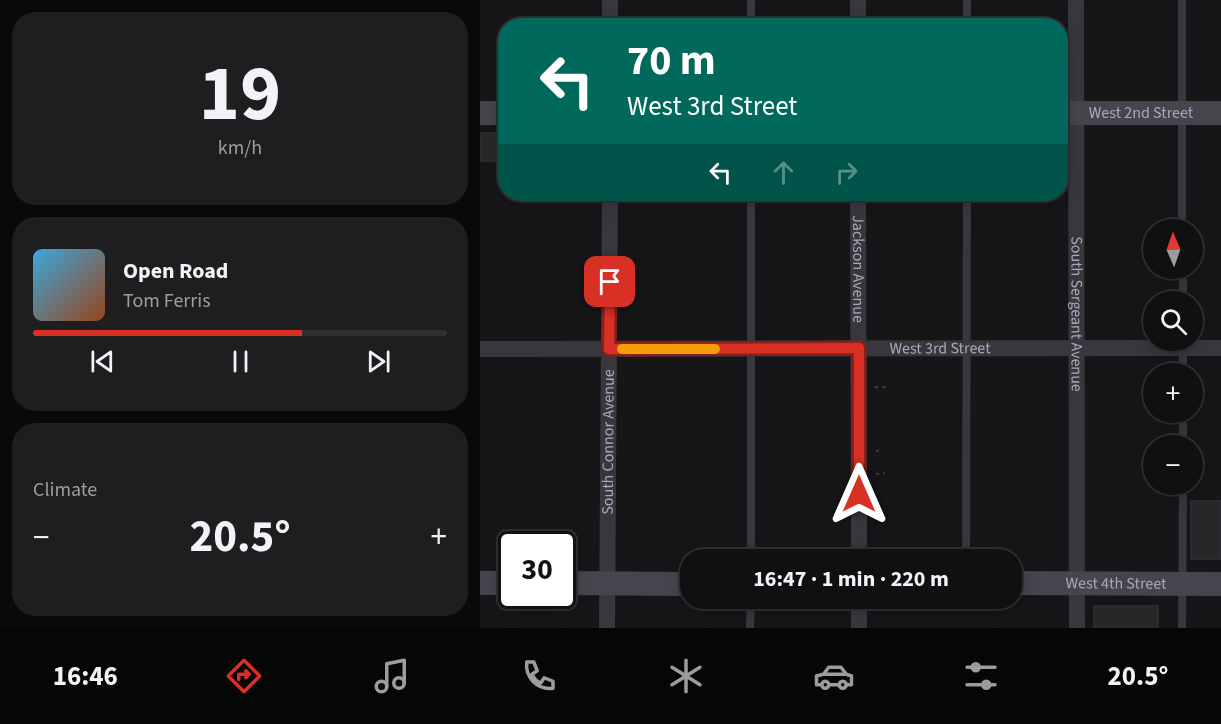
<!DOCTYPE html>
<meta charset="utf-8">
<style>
:root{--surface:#101012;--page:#1e1e20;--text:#f1f3f6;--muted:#9c9d9f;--line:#303032;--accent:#d93025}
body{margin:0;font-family:"Source Sans 3",sans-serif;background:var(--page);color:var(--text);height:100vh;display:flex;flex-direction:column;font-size:22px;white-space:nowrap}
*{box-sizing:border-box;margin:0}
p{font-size:20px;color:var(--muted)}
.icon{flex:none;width:33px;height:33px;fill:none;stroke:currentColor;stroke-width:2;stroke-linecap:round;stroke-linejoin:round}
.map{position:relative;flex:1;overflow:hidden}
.side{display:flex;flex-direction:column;gap:12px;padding:12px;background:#09090a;width:480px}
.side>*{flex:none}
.hud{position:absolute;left:18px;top:18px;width:570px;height:183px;border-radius:24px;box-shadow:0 3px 15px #0003,0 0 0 2px var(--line);background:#00695c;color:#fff;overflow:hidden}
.needle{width:39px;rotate:358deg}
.controls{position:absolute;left:663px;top:219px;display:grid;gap:12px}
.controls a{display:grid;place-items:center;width:60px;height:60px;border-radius:50%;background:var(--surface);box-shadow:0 3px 15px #0003,0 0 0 2px var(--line);font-size:30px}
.speed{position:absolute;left:18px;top:531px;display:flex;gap:12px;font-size:30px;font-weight:700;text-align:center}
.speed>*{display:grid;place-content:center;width:78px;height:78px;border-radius:50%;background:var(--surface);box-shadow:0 3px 15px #0003,0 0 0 2px var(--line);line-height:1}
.speed .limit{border:3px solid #111;border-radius:9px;background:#fff;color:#111}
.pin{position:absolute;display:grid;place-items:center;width:51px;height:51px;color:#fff;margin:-26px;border-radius:12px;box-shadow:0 3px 9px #0006}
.me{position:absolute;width:66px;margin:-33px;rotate:0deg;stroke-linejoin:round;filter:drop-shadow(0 0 4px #0008)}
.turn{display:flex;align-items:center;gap:21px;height:126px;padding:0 30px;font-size:27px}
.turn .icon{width:78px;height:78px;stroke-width:2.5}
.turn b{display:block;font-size:42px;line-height:51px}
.lanes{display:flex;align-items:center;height:57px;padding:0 30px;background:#0003;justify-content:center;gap:30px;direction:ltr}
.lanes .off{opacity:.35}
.big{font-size:45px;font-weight:700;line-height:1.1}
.side .tile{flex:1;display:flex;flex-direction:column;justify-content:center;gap:9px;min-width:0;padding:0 21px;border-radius:24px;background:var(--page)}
.side .dial{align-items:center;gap:0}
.dial b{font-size:78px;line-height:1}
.song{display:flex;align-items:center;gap:18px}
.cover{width:72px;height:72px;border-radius:9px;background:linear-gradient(135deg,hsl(200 70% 55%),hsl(20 70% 35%))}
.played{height:6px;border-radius:3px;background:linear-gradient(90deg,var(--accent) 65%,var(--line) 65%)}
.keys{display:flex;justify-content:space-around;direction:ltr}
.heat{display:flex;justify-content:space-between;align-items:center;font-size:33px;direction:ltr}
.trip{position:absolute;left:200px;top:549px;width:342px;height:60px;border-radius:24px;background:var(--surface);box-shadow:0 3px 15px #0003,0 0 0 2px var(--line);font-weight:700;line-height:60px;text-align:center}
.dock{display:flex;height:96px;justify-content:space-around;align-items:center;background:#060607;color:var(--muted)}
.dock .icon{width:42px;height:42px}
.dock .on{color:var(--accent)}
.dock b{font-size:27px;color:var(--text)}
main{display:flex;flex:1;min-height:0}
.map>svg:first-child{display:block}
.building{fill:#272629;stroke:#313034;stroke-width:1.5}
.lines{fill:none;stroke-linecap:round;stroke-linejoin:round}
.path{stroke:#3d3d44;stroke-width:2;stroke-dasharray:3 4.5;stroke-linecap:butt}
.lane{stroke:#37373d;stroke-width:8}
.street{stroke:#37373d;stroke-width:16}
.secondary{stroke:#45454d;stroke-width:24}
.route-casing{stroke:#8d1f18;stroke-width:15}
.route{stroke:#d93025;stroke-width:10}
.slow{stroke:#f59e0b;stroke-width:10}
.labels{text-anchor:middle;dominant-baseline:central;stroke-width:6;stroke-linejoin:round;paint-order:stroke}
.street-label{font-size:16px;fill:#a7a9b9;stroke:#111113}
</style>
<main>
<section class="side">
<div class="tile dial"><b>19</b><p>km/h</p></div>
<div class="tile">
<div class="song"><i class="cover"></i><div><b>Open Road</b><p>Tom Ferris</p></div></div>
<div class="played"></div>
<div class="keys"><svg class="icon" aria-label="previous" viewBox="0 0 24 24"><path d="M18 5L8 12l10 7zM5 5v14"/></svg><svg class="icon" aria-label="pause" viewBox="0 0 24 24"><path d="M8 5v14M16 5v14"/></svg><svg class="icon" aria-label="next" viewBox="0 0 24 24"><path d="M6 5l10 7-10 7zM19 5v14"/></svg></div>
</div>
<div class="tile"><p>Climate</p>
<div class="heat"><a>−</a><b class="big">20.5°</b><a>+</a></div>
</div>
</section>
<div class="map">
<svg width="741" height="628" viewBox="0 0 741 628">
<rect width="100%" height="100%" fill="#161618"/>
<g class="building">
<rect x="0" y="133" width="15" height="28"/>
<rect x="711" y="501" width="30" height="58"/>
<rect x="614" y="606" width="64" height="22"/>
</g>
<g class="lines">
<g class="path">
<path d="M395 387H407"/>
<path d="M396 451 402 450"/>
<path d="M396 474 405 473"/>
</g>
<g class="lane">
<path d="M702 0V230"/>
<path d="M271 26V0"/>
<path d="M487 26V0"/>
<path d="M703 268V302"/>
<path d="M703 374V347"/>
<path d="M703 446V412"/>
<path d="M271 560V194"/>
<path d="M486 560 487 194"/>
<path d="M270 628 271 598"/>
<path d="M702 628 703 484"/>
</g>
<g class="street">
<path id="s1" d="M596 0 597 628"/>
<path d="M130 26V0"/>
<path d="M378 26V0"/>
<path id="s2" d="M378 194 379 560"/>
<path id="s3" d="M0 349 741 348"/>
<path id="s4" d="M127 628 130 194"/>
<path d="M379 628V598"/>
</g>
<g class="secondary">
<path d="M0 113H26"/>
<path id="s5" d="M580 113H741"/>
<path d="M0 583H32"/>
<path d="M82 583 210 584"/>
<path id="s6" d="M531 583 741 584"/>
</g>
</g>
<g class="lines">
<defs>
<path id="route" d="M130 282 129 349 379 348V494"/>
</defs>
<use href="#route" class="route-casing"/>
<use href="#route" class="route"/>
<path class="slow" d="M142 349H235"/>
</g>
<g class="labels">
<g class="street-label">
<text stroke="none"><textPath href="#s5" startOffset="81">West 2nd Street</textPath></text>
<text stroke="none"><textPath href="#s2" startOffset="75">Jackson Avenue</textPath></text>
<text stroke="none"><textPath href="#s1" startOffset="314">South Sergeant Avenue</textPath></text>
<text stroke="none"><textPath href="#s3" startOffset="460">West 3rd Street</textPath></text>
<text stroke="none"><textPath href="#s4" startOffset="186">South Connor Avenue</textPath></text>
<text stroke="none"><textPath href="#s6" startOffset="105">West 4th Street</textPath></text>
</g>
</g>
</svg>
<div class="controls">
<a><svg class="needle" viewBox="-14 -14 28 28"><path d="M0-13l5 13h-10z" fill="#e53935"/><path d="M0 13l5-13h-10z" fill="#9c9d9f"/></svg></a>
<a><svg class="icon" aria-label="search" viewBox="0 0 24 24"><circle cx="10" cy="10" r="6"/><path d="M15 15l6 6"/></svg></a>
<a>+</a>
<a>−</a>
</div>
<div class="speed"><div class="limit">30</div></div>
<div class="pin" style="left:130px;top:282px;background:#d93025"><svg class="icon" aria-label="arrive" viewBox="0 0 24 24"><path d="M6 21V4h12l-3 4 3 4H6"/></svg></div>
<svg class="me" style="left:379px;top:494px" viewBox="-20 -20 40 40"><path d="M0-17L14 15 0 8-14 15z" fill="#d93025" stroke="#fff" stroke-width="4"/></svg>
<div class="trip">16:47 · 1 min · 220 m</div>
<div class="hud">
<div class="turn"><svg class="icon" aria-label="left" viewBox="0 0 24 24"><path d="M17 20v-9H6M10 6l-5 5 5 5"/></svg><div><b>70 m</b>West 3rd Street</div></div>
<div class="lanes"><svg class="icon" aria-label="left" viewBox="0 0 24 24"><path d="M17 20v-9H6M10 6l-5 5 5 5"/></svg><svg class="icon off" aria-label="ahead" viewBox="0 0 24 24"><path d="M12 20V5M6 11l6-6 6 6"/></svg><svg class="icon off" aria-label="right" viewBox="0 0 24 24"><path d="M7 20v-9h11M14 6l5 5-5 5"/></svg></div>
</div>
</div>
</main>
<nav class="dock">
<b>16:46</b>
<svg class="icon on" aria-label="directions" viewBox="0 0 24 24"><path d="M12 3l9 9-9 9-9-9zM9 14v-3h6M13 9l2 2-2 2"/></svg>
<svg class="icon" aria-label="music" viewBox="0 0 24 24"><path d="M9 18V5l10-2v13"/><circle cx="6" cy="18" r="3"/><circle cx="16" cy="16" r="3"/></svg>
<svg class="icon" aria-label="phone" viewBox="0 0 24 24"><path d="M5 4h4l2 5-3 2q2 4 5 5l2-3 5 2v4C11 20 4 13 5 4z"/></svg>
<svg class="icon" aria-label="climate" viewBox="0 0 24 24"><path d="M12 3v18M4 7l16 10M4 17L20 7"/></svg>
<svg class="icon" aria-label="car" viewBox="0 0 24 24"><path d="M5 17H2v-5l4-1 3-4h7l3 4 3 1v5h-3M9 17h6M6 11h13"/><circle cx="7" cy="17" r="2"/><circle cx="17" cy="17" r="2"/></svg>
<svg class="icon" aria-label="filters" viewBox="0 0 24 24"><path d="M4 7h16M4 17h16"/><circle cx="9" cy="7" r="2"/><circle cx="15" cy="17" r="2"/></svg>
<b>20.5°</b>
</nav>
